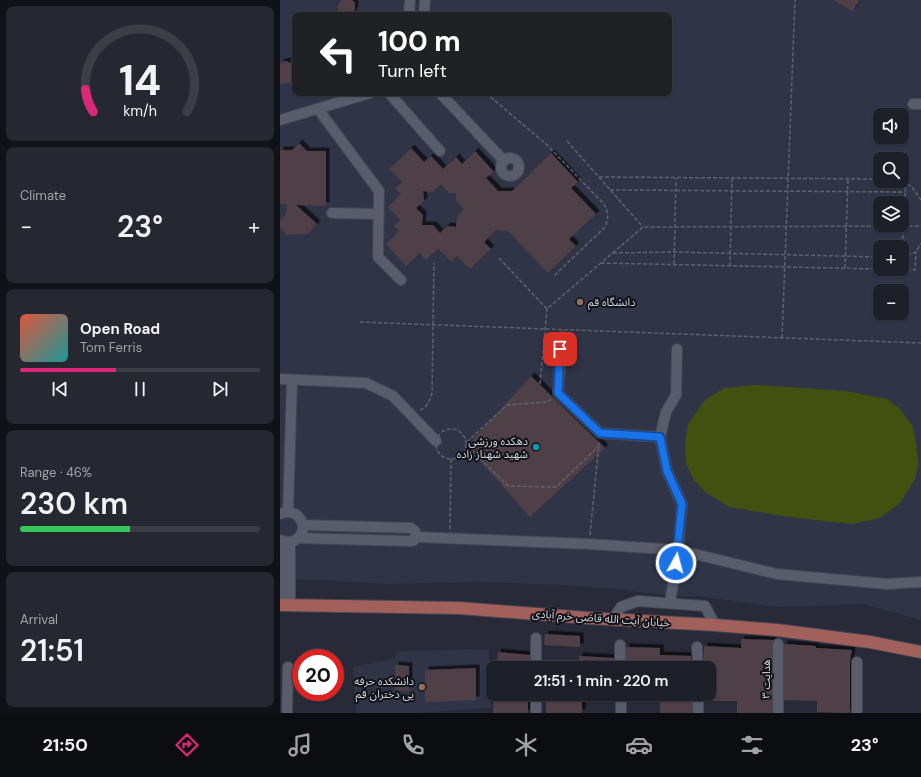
<!DOCTYPE html>
<meta charset="utf-8">
<style>
:root{--surface:#1e2029;--page:#262831;--text:#f1f3f6;--muted:#a1a3a8;--line:#3c3e46;--accent:#db2777}
body{margin:0;font-family:"DM Sans","Noto Sans Arabic",sans-serif;background:var(--page);color:var(--text);height:100vh;display:flex;flex-direction:column;font-size:15px;white-space:nowrap}
*{box-sizing:border-box;margin:0}
p{font-size:13px;color:var(--muted)}
.icon{flex:none;width:22px;height:22px;fill:none;stroke:currentColor;stroke-width:2;stroke-linecap:round;stroke-linejoin:round}
.map{position:relative;flex:1;overflow:hidden}
.details{display:flex;flex-direction:column;gap:6px;padding:6px;background:#101217;width:280px}
.details>*{flex:none}
.hud{position:absolute;left:12px;top:12px;width:380px;height:84px;border-radius:8px;box-shadow:0 1px 3px #0004,0 0 0 1px var(--line);background:#202124;color:#fff;overflow:hidden}
.fabs{position:absolute;left:593px;top:108px;display:grid;gap:8px}
.fabs a{display:grid;place-items:center;width:36px;height:36px;border-radius:8px;background:var(--surface);box-shadow:0 1px 3px #0004,0 0 0 1px var(--line);font-size:20px}
.speed{position:absolute;left:12px;top:649px;display:flex;gap:8px;font-size:20px;font-weight:700;text-align:center}
.speed>*{display:grid;place-content:center;width:52px;height:52px;border-radius:50%;background:var(--surface);box-shadow:0 1px 3px #0004,0 0 0 1px var(--line);line-height:1}
.speed .limit{border:6px solid #d22;background:#fff;color:#111}
.pin{position:absolute;display:grid;place-items:center;width:34px;height:34px;color:#fff;margin:-17px;border-radius:8px;box-shadow:0 2px 6px #0006}
.me{position:absolute;width:44px;margin:-22px;rotate:7deg;stroke-linejoin:round;filter:drop-shadow(0 0 3px #0008)}
.turn{display:flex;align-items:center;gap:14px;height:84px;padding:0 20px;font-size:18px}
.turn .icon{width:52px;height:52px;stroke-width:2.5}
.turn b{display:block;font-size:28px;line-height:34px}
.big{font-size:30px;font-weight:600;line-height:1.1}
.details .card{flex:1;display:flex;flex-direction:column;justify-content:center;gap:6px;min-width:0;padding:0 14px;border-radius:8px;background:var(--page)}
.details .dial{align-items:center;gap:0}
.dial svg{height:104px;overflow:visible;fill:none;stroke:var(--line);stroke-width:7;stroke-linecap:round;text-anchor:middle}
.dial text{fill:var(--text);stroke:none}
.song{display:flex;align-items:center;gap:12px}
.cover{width:48px;height:48px;border-radius:6px;background:linear-gradient(135deg,hsl(10 70% 55%),hsl(180 70% 35%))}
.played{height:4px;border-radius:2px;background:linear-gradient(90deg,var(--accent) 40%,var(--line) 40%)}
.keys{display:flex;justify-content:space-around;direction:ltr}
.heat{display:flex;justify-content:space-between;align-items:center;font-size:22px;direction:ltr}
.charge{height:6px;border-radius:3px;background:linear-gradient(90deg,#34c759 46%,var(--line) 0)}
.trip{position:absolute;left:206px;top:661px;width:230px;height:40px;border-radius:8px;background:var(--surface);box-shadow:0 1px 3px #0004,0 0 0 1px var(--line);font-weight:600;line-height:40px;text-align:center}
.tabs{display:flex;height:64px;justify-content:space-around;align-items:center;background:#0c0d10;color:var(--muted)}
.tabs .icon{width:28px;height:28px}
.tabs .current{color:var(--accent)}
.tabs b{font-size:18px;color:var(--text)}
main{display:flex;flex:1;min-height:0}
.map>svg:first-child{display:block}
.built{fill:#303447;fill-rule:evenodd}
.green{fill:#44500f}
.building{fill:#504046;fill-rule:evenodd;filter:url(#shadow)}
.lines{fill:none;stroke-linecap:round;stroke-linejoin:round}
.minor-casing{stroke:#444650;stroke-width:12}
.major-casing{stroke:#444650;stroke-width:14}
.path{stroke:#5f616d;stroke-width:1.5;stroke-dasharray:4 2;stroke-linecap:butt}
.minor{stroke:#595c6b;stroke-width:10}
.major{stroke:#a2605c;stroke-width:12}
.route-casing{stroke:#114b97;stroke-width:10}
.route{stroke:#1a73e8;stroke-width:7}
.education-dot{fill:#8d6e63;stroke:#121319;stroke-width:1.5}
.culture-dot{fill:#0f9aa8;stroke:#121319;stroke-width:1.5}
.labels{text-anchor:middle;dominant-baseline:central;stroke-width:4;stroke-linejoin:round;paint-order:stroke}
.poi-label{font-size:11px;fill:#d4d6df;stroke:#121319;text-anchor:end}
.street-label{font-size:11px;fill:#d4d6df;stroke:#121319}
</style>
<main>
<section class="details">
<div class="card dial"><svg viewBox="0 0 100 80">
<path d="M14 69A42 42 0 1 1 86 69"/>
<path d="M14 69A42 42 0 0 1 8 52" stroke="#db2777"/>
<text x="50" y="56" font-size="32" font-weight="700">14</text>
<text x="50" y="72" font-size="11">km/h</text>
</svg></div>
<div class="card"><p>Climate</p>
<div class="heat"><a>−</a><b class="big">23°</b><a>+</a></div>
</div>
<div class="card">
<div class="song"><i class="cover"></i><div><b>Open Road</b><p>Tom Ferris</p></div></div>
<div class="played"></div>
<div class="keys"><svg class="icon" aria-label="previous" viewBox="0 0 24 24"><path d="M18 5L8 12l10 7zM5 5v14"/></svg><svg class="icon" aria-label="pause" viewBox="0 0 24 24"><path d="M8 5v14M16 5v14"/></svg><svg class="icon" aria-label="next" viewBox="0 0 24 24"><path d="M6 5l10 7-10 7zM19 5v14"/></svg></div>
</div>
<div class="card"><p>Range · 46%</p><b class="big">230 km</b><div class="charge"></div></div>
<div class="card"><p>Arrival</p><b class="big">21:51</b></div>
</section>
<div class="map">
<svg width="641" height="713" viewBox="0 0 641 713">
<defs>
<filter id="shadow"><feDropShadow dx="3.5" dy="-3.5" stdDeviation="0" flood-color="#0009"/></filter>
</defs>
<rect width="100%" height="100%" fill="#282a37"/>
<g class="built">
<path d="M0 0H641V620L584 604 510 607 488 606 425 597 390 596 346 590 288 585 196 582 109 584 0 578ZM15 15H389V93H15ZM600 115H622V137H600ZM600 159H622V181H600ZM600 203H622V225H600ZM600 247H622V269H600ZM600 291H622V313H600Z"/>
<path d="M209 649 211 708 137 713H76L73 667 113 659 120 651Z"/>
</g>
<path class="green" d="M477 385 566 391 607 399 620 409 632 425 636 441 638 465 635 479 621 502 600 518 572 524 509 517 449 507 425 492 414 480 406 464 405 443 408 424 424 401 444 388Z"/>
<g class="building">
<path d="M61 0H72L75 3V9L72 15H60L57 7Z"/>
<path d="M554 0H580L572 11Z"/>
<path d="M6 61 15 65V76L13 81 0 85V63Z"/>
<path d="M19 143 27 151H46V206L16 205 37 224 28 234 7 235 0 228V220L6 214 7 204H0V150H12Z"/>
<path d="M131 148 144 162 151 156 163 169 176 157 182 164 195 151 214 172 206 178 218 191H232L271 153 298 182 291 188 316 214 289 239 296 246 268 273 228 231 216 230 204 242 211 249 190 269 177 256 171 261 158 249 146 260 140 253 126 266 106 244 119 231 114 226 120 220 108 207 121 194 115 188 122 182 109 169ZM161 184 169 193H176V201L184 209 177 216 176 227 167 226 160 233 153 225H142L143 215 136 208 144 201 143 191 152 192Z"/>
<path d="M251 376 325 448 250 517 187 446Z"/>
<path d="M265 634 300 636V647L264 645Z"/>
<path d="M461 639 493 640 492 644V713H457V701H424V694H429V662H424V646L461 648Z"/>
<path d="M504 644 536 646V648L572 650 570 662V713L537 712V701L504 700Z"/>
<path d="M346 647 380 648V655L411 656V668H346Z"/>
<path d="M218 652 250 655V668L217 667Z"/>
<path d="M299 656 334 658V666L299 663Z"/>
<path d="M115 665 129 666V691L116 690Z"/>
<path d="M196 668V700L145 702V670Z"/>
<path d="M214 694H248V713H213Z"/>
<path d="M266 694H300V697H302V713H266Z"/>
<path d="M348 694H412V713H380V702L348 701Z"/>
</g>
<g class="lines">
<defs>
<g id="minor">
<path d="M129 15 130 0"/>
<path d="M144 15 145 0"/>
<path d="M109 93 160 151"/>
<path d="M160 93 224 161"/>
<path d="M633 104H641"/>
<path d="M38 109 99 191 98 257 121 280"/>
<path d="M0 120 90 93"/>
<circle cx="230" cy="167" r="9"/>
<path d="M52 213 99 214"/>
<path d="M281 349 278 393 320 433 380 437"/>
<path d="M0 379 86 383 113 396 156 441"/>
<path d="M8 512 12 380"/>
<path d="M0 514C12 509 22 515 23 528 21 540 11 545 0 540"/>
<path d="M136 537 309 544 398 550 497 574 607 584 641 582"/>
<path d="M19 538 128 541H133L136 537 135 531 131 528 23 525"/>
<path d="M390 603 398 550 402 504 387 471 380 437 386 412 396 395 397 349"/>
<path d="M0 605 3 542"/>
<path d="M10 605V543"/>
<path d="M333 620 341 607 358 601 425 606 435 625"/>
<path d="M256 638V668"/>
<path d="M498 644V713"/>
<path d="M340 645V668"/>
<path d="M417 647 418 668"/>
<path d="M577 662V713"/>
<path d="M256 694V713"/>
<path d="M341 694V713"/>
<path d="M418 694V713"/>
<path d="M7 713 8 667"/>
</g>
<path id="major" d="M0 605 179 608 308 618 435 625 497 630 590 642 641 652"/>
</defs>
<use href="#minor" class="minor-casing"/>
<use href="#major" class="major-casing"/>
<g class="path">
<path d="M206 93 267 145 323 203C329 211 329 220 324 228L274 276"/>
<path d="M287 141 363 227"/>
<path d="M319 177 600 179"/>
<path d="M622 181 632 187 641 200"/>
<path d="M330 190 625 192"/>
<path d="M622 251 626 182"/>
<path d="M333 253 394 252 600 257"/>
<path d="M219 258 267 309 363 227 641 226"/>
<path d="M622 258 636 252 641 243"/>
<path d="M321 263 600 269"/>
<path d="M394 264 396 178"/>
<path d="M450 266 452 178"/>
<path d="M565 268 568 178"/>
<path d="M603 269 635 270 636 252"/>
<path d="M80 322 641 343"/>
<path d="M502 338 515 0"/>
<path d="M281 340 282 330"/>
<path d="M260 384 267 309"/>
<path d="M140 410C147 407 150 401 152 393L154 263"/>
<circle cx="171" cy="444" r="15"/>
<path d="M187 442 227 405 268 402 271 399"/>
<path d="M187 446 228 486 276 487 319 446"/>
<path d="M170 529 171 459"/>
<path d="M310 535 319 443"/>
</g>
<use href="#minor" class="minor"/>
<use href="#major" class="major"/>
</g>
<g class="lines">
<defs>
<path id="route" d="M280 349 278 393 320 433 380 437 387 471 402 504 396 563"/>
</defs>
<use href="#route" class="route-casing"/>
<use href="#route" class="route"/>
</g>
<g class="education-dot">
<circle cx="300" cy="302" r="4"/>
<circle cx="142" cy="687" r="4"/>
</g>
<circle class="culture-dot" cx="256" cy="447" r="4"/>
<g class="labels">
<g class="poi-label">
<text x="308" y="302" text-anchor="start">دانشگاه قم</text>
<text x="248" y="441">دهکده ورزشی<tspan x="248" dy="13">شهید شهناز زاده</tspan></text>
<text x="134" y="681">دانشکده حرفه<tspan x="134" dy="13">یی دختران قم</tspan></text>
</g>
<g class="street-label">
<text transform="translate(321 618) rotate(4)">خیابان آیت الله قاضی خرم آبادی</text>
<text transform="translate(486 679) rotate(-90)">هدایت ۳</text>
</g>
</g>
</svg>
<div class="fabs">
<a><svg class="icon" aria-label="sound" viewBox="0 0 24 24"><path d="M4 9h4l5-4v14l-5-4H4zM17 9q2 3 0 6"/></svg></a>
<a><svg class="icon" aria-label="search" viewBox="0 0 24 24"><circle cx="10" cy="10" r="6"/><path d="M15 15l6 6"/></svg></a>
<a><svg class="icon" aria-label="layers" viewBox="0 0 24 24"><path d="M12 4l9 5-9 5-9-5zM3 14l9 5 9-5"/></svg></a>
<a>+</a>
<a>−</a>
</div>
<div class="speed"><div class="limit">20</div></div>
<div class="pin" style="left:280px;top:349px;background:#d93025"><svg class="icon" aria-label="arrive" viewBox="0 0 24 24"><path d="M6 21V4h12l-3 4 3 4H6"/></svg></div>
<svg class="me" style="left:396px;top:563px" viewBox="-20 -20 40 40"><circle r="17" fill="#1a73e8" stroke="#fff" stroke-width="3"/><path d="M0-11L8 9 0 5-8 9z" fill="#fff"/></svg>
<div class="trip">21:51 · 1 min · 220 m</div>
<div class="hud">
<div class="turn"><svg class="icon" aria-label="left" viewBox="0 0 24 24"><path d="M17 20v-9H6M10 6l-5 5 5 5"/></svg><div><b>100 m</b>Turn left</div></div>
</div>
</div>
</main>
<nav class="tabs">
<b>21:50</b>
<svg class="icon current" aria-label="directions" viewBox="0 0 24 24"><path d="M12 3l9 9-9 9-9-9zM9 14v-3h6M13 9l2 2-2 2"/></svg>
<svg class="icon" aria-label="music" viewBox="0 0 24 24"><path d="M9 18V5l10-2v13"/><circle cx="6" cy="18" r="3"/><circle cx="16" cy="16" r="3"/></svg>
<svg class="icon" aria-label="phone" viewBox="0 0 24 24"><path d="M5 4h4l2 5-3 2q2 4 5 5l2-3 5 2v4C11 20 4 13 5 4z"/></svg>
<svg class="icon" aria-label="climate" viewBox="0 0 24 24"><path d="M12 3v18M4 7l16 10M4 17L20 7"/></svg>
<svg class="icon" aria-label="car" viewBox="0 0 24 24"><path d="M5 17H2v-5l4-1 3-4h7l3 4 3 1v5h-3M9 17h6M6 11h13"/><circle cx="7" cy="17" r="2"/><circle cx="17" cy="17" r="2"/></svg>
<svg class="icon" aria-label="filters" viewBox="0 0 24 24"><path d="M4 7h16M4 17h16"/><circle cx="9" cy="7" r="2"/><circle cx="15" cy="17" r="2"/></svg>
<b>23°</b>
</nav>
